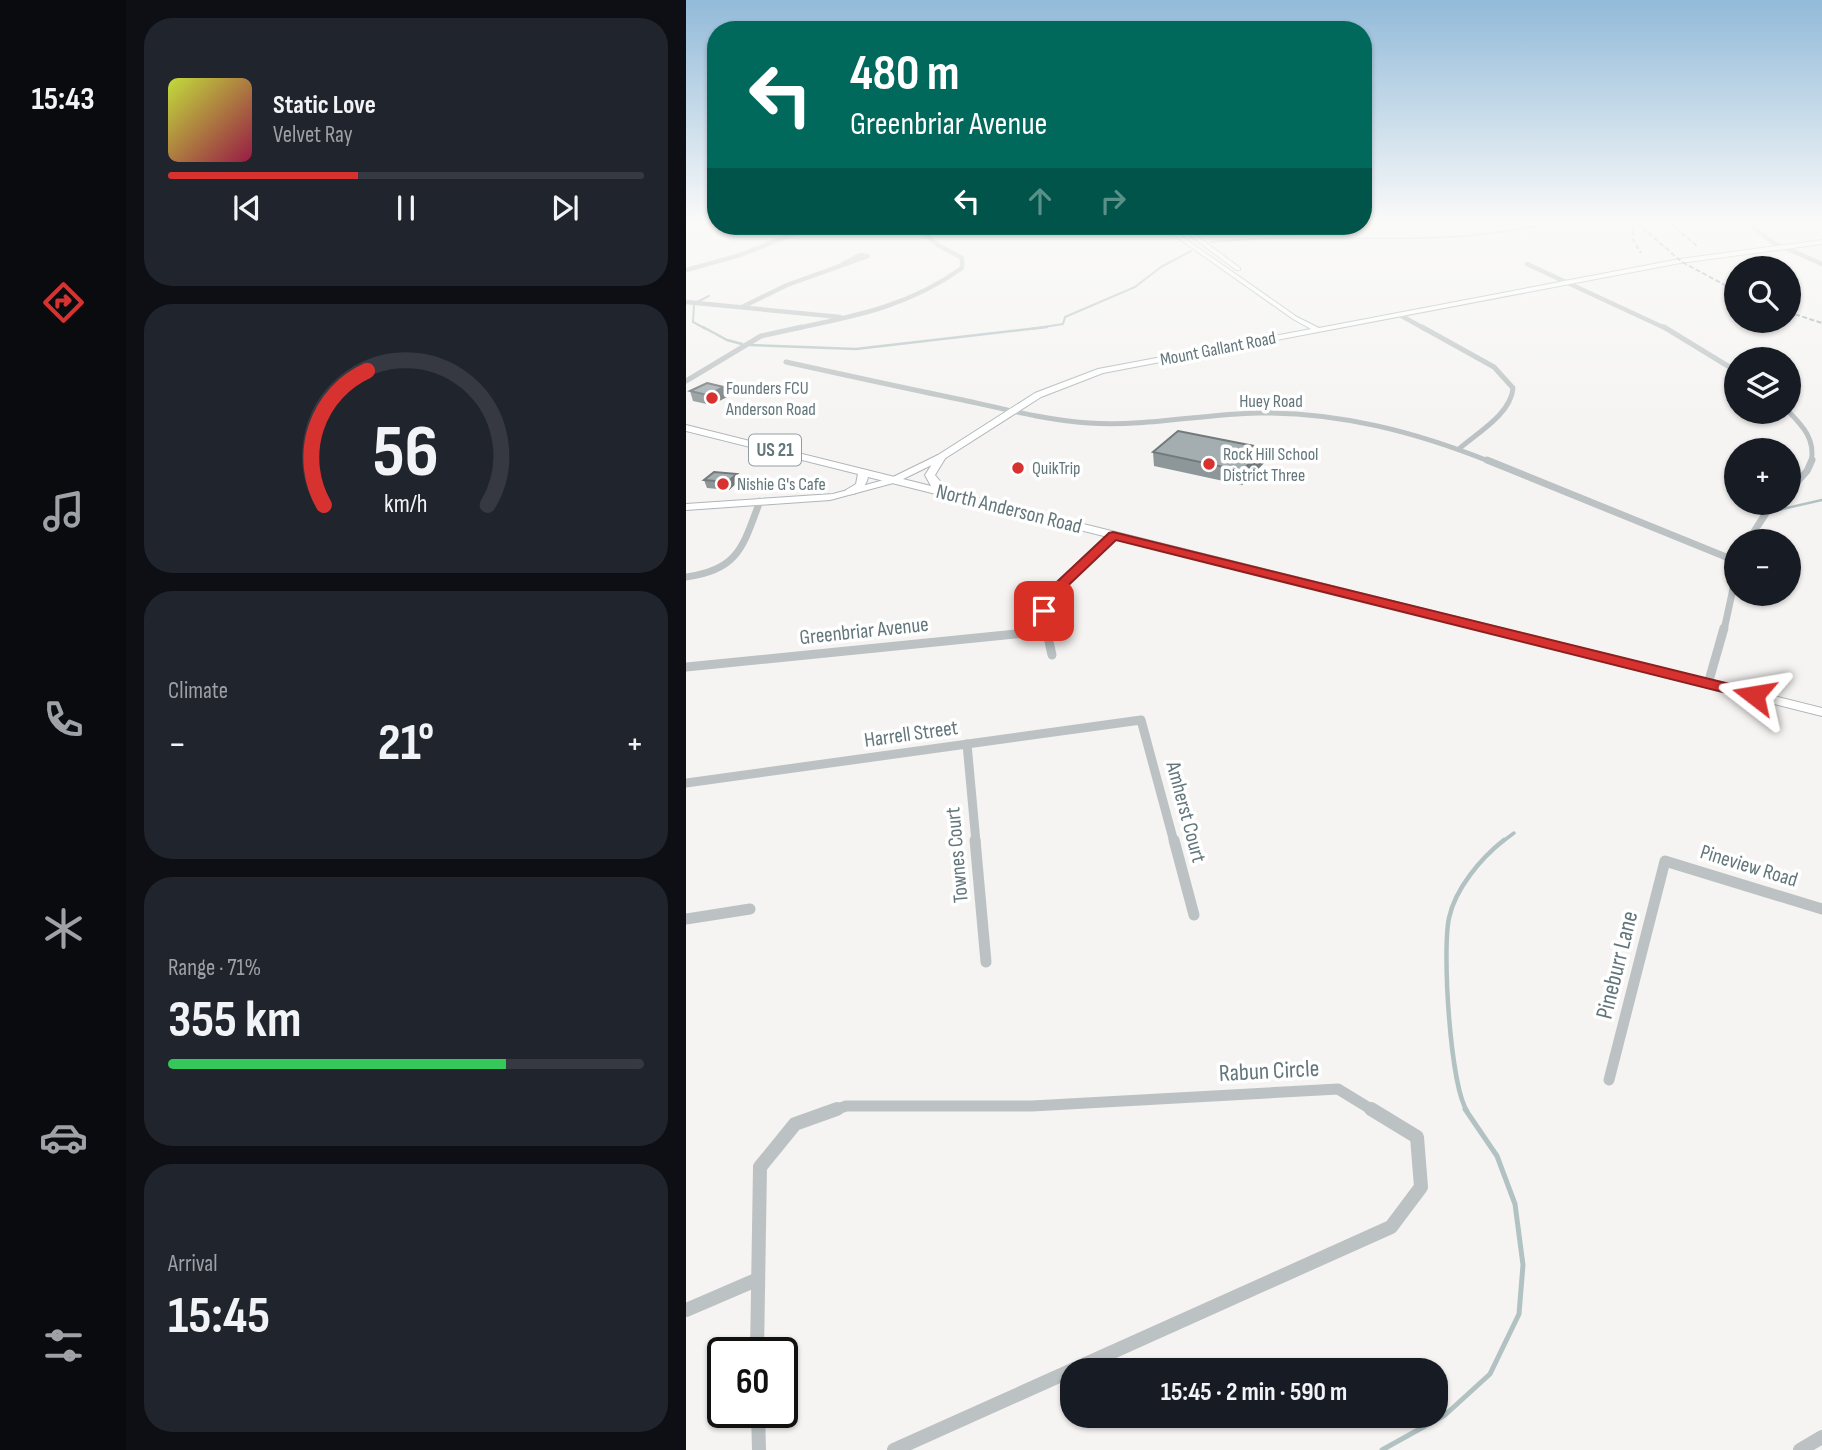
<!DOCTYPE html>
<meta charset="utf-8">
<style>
:root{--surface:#171b24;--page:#20242c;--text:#f1f3f6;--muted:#9ea1a6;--line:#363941;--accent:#d73230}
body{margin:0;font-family:"Sofia Sans Condensed",sans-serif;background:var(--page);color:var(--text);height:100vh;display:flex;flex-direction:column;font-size:26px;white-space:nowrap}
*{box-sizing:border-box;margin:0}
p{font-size:23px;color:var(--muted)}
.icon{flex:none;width:38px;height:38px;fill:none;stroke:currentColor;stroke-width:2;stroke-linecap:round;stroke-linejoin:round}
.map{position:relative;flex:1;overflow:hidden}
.side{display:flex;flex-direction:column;gap:18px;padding:18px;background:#0d0f14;width:560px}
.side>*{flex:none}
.hud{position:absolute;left:21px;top:21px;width:665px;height:214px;border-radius:28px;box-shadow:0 2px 5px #0004;background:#00695c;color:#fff;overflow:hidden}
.buttons{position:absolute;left:1038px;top:256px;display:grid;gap:14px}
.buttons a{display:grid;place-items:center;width:77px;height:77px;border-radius:50%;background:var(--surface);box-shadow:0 2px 5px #0004;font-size:35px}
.speed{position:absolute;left:21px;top:1337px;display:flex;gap:14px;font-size:35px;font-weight:700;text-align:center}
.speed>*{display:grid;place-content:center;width:91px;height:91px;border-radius:50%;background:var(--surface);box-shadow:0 2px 5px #0004;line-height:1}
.speed .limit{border:4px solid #111;border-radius:10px;background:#fff;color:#111}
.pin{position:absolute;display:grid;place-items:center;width:60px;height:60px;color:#fff;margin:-30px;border-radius:14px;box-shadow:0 4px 10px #0006}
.me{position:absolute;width:77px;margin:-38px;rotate:284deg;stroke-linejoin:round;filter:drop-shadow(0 0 5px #0008)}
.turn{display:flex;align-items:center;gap:24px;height:147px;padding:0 28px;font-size:32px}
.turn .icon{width:91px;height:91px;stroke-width:2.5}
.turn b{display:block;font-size:49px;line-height:60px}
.lanes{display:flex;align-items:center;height:66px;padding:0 28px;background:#0003;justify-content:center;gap:35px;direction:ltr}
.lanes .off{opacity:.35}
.big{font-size:52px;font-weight:700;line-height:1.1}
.side .card{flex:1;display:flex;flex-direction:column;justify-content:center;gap:10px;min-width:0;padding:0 24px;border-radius:28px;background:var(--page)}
.side .dial{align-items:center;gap:0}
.dial svg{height:182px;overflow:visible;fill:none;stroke:var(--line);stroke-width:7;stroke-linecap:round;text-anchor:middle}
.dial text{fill:var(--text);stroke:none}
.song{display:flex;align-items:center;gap:21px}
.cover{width:84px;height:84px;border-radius:10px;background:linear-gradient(135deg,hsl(70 70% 55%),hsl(340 70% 35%))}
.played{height:7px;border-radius:4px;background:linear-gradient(90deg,var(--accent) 40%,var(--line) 40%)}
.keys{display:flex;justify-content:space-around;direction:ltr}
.heat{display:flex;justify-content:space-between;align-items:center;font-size:38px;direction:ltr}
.charge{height:10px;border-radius:5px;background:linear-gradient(90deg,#34c759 71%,var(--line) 0)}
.trip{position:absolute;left:374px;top:1358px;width:388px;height:70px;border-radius:28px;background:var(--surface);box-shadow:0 2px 5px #0004;font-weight:700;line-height:70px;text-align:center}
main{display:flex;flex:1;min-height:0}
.menu{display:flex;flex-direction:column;width:126px;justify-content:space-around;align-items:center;background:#090b0e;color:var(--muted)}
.menu .icon{width:49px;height:49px}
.menu .current{color:var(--accent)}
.menu b{font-size:32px;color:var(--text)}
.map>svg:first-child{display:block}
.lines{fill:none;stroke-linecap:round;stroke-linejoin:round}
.stream-far4{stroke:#b2c2c3;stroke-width:2}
.stream-far3{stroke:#b2c2c3;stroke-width:2.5}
.stream-far2{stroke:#b2c2c3;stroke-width:3.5}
.stream-far1{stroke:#b2c2c3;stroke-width:4.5}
.stream{stroke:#b2c2c3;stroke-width:5}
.secondary-casing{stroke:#aeb6b8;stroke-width:2}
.primary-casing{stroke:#b0b6b8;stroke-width:2}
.street-far5{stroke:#bcc2c3;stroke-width:4.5}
.street-far4{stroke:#bcc2c3;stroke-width:5}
.street-far3{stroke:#bcc2c3;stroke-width:7}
.street-far2{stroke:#bcc2c3;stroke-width:9}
.street-far1{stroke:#bcc2c3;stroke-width:11}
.street{stroke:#bcc2c3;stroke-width:14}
.secondary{fill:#fff;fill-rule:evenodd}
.primary{fill:#fff;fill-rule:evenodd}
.rail{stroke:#9ea6a9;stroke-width:2;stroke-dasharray:5 2.5;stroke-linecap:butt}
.wall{fill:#8d9698}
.shaded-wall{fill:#737a7c}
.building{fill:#a4aeb1;stroke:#737a7c;stroke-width:2}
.route{fill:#d73230;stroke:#8c201f;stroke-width:2}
.poi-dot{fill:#d73230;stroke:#fff;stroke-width:2.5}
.labels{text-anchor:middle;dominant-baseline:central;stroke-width:7;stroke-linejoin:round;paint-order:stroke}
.far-street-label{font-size:18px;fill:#62767b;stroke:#fff}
.far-poi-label{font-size:18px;fill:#62767b;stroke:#fff;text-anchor:start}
.shield{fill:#fff;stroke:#919fa3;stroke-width:2}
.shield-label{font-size:19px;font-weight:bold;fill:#62767b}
.street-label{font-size:21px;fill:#62767b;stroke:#fff}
.near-street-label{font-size:24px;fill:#62767b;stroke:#fff}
</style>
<main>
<nav class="menu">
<b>15:43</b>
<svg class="icon current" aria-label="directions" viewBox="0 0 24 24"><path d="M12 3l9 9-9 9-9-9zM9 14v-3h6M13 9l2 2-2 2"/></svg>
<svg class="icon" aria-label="music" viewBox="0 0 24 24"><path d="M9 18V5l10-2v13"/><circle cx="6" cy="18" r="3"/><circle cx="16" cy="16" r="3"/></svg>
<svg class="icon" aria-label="phone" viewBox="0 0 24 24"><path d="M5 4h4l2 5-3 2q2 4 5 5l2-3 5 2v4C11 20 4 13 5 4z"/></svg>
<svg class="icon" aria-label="climate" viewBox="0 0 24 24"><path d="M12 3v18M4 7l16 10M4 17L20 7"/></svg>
<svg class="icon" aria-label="car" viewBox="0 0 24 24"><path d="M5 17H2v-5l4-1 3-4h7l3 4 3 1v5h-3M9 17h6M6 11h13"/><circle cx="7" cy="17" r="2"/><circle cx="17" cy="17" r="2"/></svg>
<svg class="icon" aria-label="filters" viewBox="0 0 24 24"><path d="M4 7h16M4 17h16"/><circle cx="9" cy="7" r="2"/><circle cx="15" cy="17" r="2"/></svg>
</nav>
<section class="side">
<div class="card">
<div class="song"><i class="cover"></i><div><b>Static Love</b><p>Velvet Ray</p></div></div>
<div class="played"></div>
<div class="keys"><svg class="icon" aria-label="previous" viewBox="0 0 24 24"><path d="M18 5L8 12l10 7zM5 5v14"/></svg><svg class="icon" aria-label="pause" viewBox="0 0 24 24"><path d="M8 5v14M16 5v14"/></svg><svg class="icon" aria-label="next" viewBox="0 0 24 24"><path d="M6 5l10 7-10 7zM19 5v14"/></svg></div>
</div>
<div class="card dial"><svg viewBox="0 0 100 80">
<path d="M14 69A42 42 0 1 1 86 69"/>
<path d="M14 69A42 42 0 0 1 33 10" stroke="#d73230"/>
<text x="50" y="56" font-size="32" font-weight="700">56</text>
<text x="50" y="72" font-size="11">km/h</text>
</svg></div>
<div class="card"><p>Climate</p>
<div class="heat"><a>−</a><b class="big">21°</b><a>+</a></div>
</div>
<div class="card"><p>Range · 71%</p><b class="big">355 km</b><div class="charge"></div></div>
<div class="card"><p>Arrival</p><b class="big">15:45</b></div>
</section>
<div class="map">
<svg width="1136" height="1450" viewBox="0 0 1136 1450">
<rect width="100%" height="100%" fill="#f5f4f2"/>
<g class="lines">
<g class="stream-far4">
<path d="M525 242C605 234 685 241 766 237 801 235 837 228 872 223"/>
<path d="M11 302 23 296"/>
<path d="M8 305 7 322 20 329"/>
<path d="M345 329 377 324 379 317 449 287 475 267 505 251"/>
</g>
<g class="stream-far3">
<path d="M17 327 41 340 56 344"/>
<path d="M64 345 170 349 361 327"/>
<path d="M1092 510 1136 500"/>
</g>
<path class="stream-far2" d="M816 842 828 833"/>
<path class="stream-far1" d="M781 1111C764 1084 756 951 763 918 769 889 795 858 818 840"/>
<path class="stream" d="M696 1450 759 1415 804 1374 833 1314 837 1265 829 1204 811 1156 779 1109"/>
<defs>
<g id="secondary">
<path d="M475 226H481L611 317 633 328 994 259 1136 240V244L994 263 417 373 355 397 258 459 211 482 144 500 0 510V504L147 494 205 478 252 455 349 393 412 369 625 329 607 319Z"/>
<path d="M492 226H498L554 268V270H550Z"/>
</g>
<path id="primary" d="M0 425 245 486 239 475 252 455H258L260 457 249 475 261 490 1136 708V716L182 477C180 487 172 496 160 494V490L170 484 172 474 0 431Z"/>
</defs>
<use href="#secondary" class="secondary-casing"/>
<use href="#primary" class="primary-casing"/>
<g class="street-far5">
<path d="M1062 223 1086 242 1136 264"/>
<path d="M841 264 981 329"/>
<path d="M0 270 54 255 127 226"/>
<path d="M0 302 154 317"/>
<path d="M56 307 101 285 182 256 174 255 157 264"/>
<path d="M712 314 739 329"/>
<path d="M107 329C170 316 223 306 276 268V258L252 245 229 226"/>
</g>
<g class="street-far4">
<path d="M736 327 808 367 827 388C825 414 791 433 773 449"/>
<path d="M978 327 1050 371"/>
<path d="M100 362C159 375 218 388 277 400 318 409 360 420 403 423 459 427 516 414 572 413 654 412 730 432 805 462"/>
<path d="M0 381 75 336 116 327"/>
<path d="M1102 411C1117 426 1130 440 1125 462"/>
</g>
<g class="street-far3">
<path d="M801 460 1050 561"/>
<path d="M1102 492 1121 471 1126 460"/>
<path d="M1062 541 1080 513 1092 502"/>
<path d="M0 577C53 570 57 546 74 501"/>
<path d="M361 630 357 611 365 595 427 536"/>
<path d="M1038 630 1050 575"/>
</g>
<g class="street-far2">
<path d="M360 628 366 655"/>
<path d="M0 667 360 631"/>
<path d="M1022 684 1038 628"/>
<path d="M281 744 290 842"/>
<path d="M0 783 455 720 488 842"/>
</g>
<g class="street-far1">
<path d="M289 840 300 962"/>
<path d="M488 840 508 915"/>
<path d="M0 919 64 909"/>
<path d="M923 1080 979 861 1136 909"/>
<path d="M146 1111 160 1106H346L652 1089 688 1111"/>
</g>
<g class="street">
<path d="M0 1310 70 1280"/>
<path d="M71 1353 74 1167 109 1124 151 1109"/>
<path d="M72 1412 73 1450"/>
<path d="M208 1450 705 1227 735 1187 731 1137 685 1109"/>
<path d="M1114 1450 1136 1437"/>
</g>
<use href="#secondary" class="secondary"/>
<use href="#primary" class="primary"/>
<g class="rail">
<path d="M948 223 947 240 955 253"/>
<path d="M951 223 996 262 1050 291"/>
<path d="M984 223 1011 246"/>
<path d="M1102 312 1136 323"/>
</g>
</g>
<g class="wall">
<path d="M4 391 41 397 25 405 7 401Z"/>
<path d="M578 449V463L556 485 468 466 467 452Z"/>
<path d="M18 480 53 481 43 490 21 488Z"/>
</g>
<g class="shaded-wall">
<path d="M38 387 41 397 25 405 21 395Z"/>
<path d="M578 448V463L556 485V471Z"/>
<path d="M51 474 53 481 43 490 41 482Z"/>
</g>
<g class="building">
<path d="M21 383 38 387 21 395 4 391Z"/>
<path d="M492 431 578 448 556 471 467 452Z"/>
<path d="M28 472 51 474 41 482 18 480Z"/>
</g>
<linearGradient id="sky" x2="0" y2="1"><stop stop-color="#92bad9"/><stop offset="0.52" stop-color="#fafaf9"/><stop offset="1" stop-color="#fafaf9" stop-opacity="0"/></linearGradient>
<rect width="1136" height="426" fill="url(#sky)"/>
<path class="route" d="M427 532 1068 690 1075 695 1068 700 430 540 371 596 362 614H353L351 611 360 592 423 533Z"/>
<g class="poi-dot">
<circle cx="26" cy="398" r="7"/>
<circle cx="523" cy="464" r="7"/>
<circle cx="332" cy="468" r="7"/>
<circle cx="37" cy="484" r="7"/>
</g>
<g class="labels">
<g class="far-street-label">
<text transform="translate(532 349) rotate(-11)">Mount Gallant Road</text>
<text x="585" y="401">Huey Road</text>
</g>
<g class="far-poi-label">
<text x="40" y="388">Founders FCU<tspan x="40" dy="21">Anderson Road</tspan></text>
<text x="537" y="454">Rock Hill School<tspan x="537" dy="21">District Three</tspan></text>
<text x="346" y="468">QuikTrip</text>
<text x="51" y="484">Nishie G's Cafe</text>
</g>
<rect class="shield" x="63" y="434.5" width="52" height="31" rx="5"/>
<g class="shield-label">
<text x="89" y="450">US 21</text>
</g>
<g class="street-label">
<text transform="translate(323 509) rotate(14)">North Anderson Road</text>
<text transform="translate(178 631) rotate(-6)">Greenbriar Avenue</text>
<text transform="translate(225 734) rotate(-8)">Harrell Street</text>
<text transform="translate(500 812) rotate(75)">Amherst Court</text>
<text transform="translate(271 855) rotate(-95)">Townes Court</text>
<text transform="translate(1063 866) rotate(17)">Pineview Road</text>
</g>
<g class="near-street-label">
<text transform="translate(931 965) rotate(-76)">Pineburr Lane</text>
<text transform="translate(583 1071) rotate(-3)">Rabun Circle</text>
</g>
</g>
</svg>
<div class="buttons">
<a><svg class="icon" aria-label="search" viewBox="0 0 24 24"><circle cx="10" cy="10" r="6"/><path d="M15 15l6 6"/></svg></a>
<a><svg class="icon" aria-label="layers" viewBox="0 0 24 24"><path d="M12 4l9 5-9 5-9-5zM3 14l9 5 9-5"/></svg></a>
<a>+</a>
<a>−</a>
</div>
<div class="speed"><div class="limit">60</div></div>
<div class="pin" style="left:358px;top:611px;background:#d93025"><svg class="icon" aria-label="arrive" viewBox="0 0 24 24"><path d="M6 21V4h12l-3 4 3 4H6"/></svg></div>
<svg class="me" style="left:1068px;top:695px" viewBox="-20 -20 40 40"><path d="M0-17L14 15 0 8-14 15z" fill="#d73230" stroke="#fff" stroke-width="4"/></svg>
<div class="trip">15:45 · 2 min · 590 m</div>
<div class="hud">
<div class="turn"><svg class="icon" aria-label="left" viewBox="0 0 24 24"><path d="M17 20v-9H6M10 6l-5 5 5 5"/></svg><div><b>480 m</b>Greenbriar Avenue</div></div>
<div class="lanes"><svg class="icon" aria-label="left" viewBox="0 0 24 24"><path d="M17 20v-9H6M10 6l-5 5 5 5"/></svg><svg class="icon off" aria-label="ahead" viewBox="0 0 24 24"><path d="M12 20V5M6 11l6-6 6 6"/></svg><svg class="icon off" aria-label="right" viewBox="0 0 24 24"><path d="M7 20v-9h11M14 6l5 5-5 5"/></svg></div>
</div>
</div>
</main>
